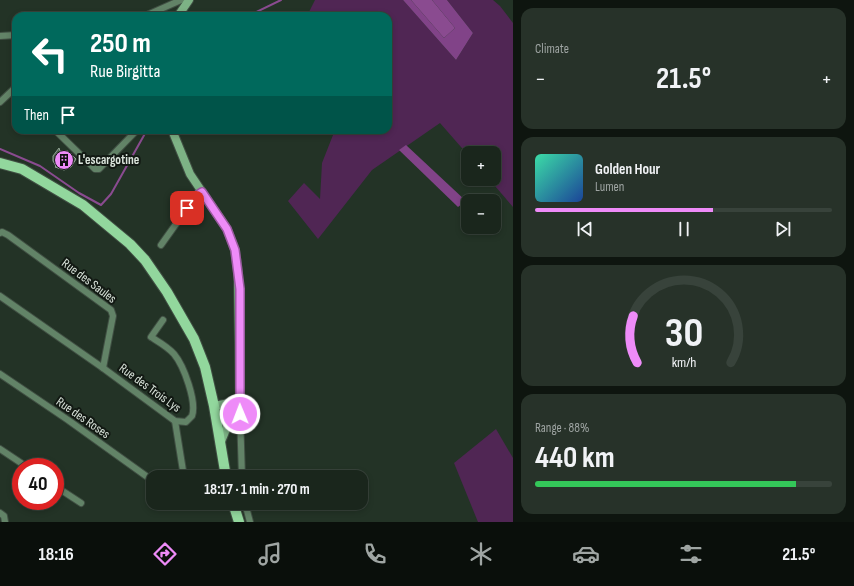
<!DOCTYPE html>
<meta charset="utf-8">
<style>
:root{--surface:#1a261c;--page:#273229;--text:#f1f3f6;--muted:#9fa5a3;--line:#38433b;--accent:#ee8bf8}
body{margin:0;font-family:"Sofia Sans Condensed",sans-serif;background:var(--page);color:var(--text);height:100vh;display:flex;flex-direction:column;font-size:15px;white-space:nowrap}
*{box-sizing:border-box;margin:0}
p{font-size:13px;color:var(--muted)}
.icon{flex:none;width:22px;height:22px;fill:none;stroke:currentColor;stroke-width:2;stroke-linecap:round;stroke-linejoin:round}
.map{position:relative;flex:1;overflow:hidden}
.panel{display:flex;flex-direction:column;gap:8px;padding:8px;background:#0e150f;width:341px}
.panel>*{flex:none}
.top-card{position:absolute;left:12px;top:12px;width:380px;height:122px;border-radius:12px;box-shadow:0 2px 6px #0003,0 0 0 1px var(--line);background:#00695c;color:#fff;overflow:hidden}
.tools{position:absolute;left:461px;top:146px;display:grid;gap:8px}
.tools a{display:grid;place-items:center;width:40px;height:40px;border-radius:8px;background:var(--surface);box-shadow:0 2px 6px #0003,0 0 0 1px var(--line);font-size:20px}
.speed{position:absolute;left:12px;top:458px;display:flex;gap:8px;font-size:20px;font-weight:700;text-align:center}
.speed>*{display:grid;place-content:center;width:52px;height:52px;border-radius:50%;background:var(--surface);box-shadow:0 2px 6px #0003,0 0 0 1px var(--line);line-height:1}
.speed .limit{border:6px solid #d22;background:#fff;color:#111}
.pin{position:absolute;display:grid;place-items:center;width:34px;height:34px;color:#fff;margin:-17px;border-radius:8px;box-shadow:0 2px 6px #0006}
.me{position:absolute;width:44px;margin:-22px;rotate:359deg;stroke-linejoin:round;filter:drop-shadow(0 0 3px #0008)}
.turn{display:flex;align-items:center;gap:14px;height:84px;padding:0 12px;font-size:18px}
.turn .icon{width:52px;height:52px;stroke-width:2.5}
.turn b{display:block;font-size:28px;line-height:34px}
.then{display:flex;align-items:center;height:38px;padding:0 12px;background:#0003;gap:8px;font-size:15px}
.big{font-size:30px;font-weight:700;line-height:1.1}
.panel .card{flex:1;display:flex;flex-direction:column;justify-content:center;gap:6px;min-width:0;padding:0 14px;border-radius:12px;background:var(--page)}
.panel .dial{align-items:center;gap:0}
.dial svg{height:104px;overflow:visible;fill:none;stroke:var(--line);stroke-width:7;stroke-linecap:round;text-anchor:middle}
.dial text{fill:var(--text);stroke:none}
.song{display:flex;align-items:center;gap:12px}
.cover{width:48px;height:48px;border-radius:6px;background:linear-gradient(135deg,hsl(160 70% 55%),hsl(220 70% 35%))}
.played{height:4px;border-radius:2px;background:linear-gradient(90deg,var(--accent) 60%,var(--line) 60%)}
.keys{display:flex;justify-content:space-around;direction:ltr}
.heat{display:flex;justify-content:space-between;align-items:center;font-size:22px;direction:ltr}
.charge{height:6px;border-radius:3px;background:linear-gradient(90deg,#34c759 88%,var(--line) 0)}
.trip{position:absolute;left:146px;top:470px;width:222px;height:40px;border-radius:12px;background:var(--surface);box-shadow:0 2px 6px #0003,0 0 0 1px var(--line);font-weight:700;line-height:40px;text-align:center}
.dock{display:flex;height:64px;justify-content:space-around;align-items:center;background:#0a0f0b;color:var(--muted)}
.dock .icon{width:28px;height:28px}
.dock .selected{color:var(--accent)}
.dock b{font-size:18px;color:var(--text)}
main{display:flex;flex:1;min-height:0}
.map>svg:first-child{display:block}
.green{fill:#502654}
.forest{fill:#814388}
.water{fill:#8a4b90}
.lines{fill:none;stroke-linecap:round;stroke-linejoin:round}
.stream{stroke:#8a4b90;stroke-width:2}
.building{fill:#4f6051;stroke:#92a595}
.street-casing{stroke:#404f43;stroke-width:8}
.secondary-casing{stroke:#404f43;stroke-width:10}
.primary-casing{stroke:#404f43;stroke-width:12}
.street{stroke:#628367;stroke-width:6}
.secondary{stroke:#7db285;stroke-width:8}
.primary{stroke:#92d79d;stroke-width:10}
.route-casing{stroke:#9b5aa1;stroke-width:10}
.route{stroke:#ee8bf8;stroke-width:7}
.labels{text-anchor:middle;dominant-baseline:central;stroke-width:4;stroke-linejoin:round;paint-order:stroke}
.poi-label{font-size:13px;font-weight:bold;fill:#dae4db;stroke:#121913;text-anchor:start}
.street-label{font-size:13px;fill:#dae4db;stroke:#121913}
</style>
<main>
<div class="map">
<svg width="513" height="522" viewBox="0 0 513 522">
<rect width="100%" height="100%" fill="#233326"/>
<g class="green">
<path d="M315 0H403L456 60 473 33 447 0H493L500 6 513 23V207L489 179H494V153H468V155L440 123 372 170 318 239 288 201 304 183 320 199 322 163 335 130H388V16H307Z"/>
<path d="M496 429 513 458V522H478L454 463Z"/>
</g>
<g class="forest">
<path d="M403 0H411L444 38 455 28 432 0H447L473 33 456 60Z"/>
<path d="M406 145 466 201 458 207 399 150Z"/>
</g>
<path class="water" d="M411 0H432L455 28 444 38Z"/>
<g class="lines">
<g class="stream">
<path d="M248 16 281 0"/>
<path d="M0 149 40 166 79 193 101 205 111 194 147 130"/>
</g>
</g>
<path class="building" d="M59 148 60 151H68L76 159 71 167 64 170 55 167 56 166 53 161V156Z"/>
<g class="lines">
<defs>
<g id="street">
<path d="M145 16 181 0"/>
<path d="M0 36 16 35"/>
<path d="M0 102 16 87"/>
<path d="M55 130 95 169H99L137 130"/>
<path d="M0 233 2 232 8 235 111 310 113 316 103 368"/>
<path d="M161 245 196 196 202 192"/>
<path d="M0 296 103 368 175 421 186 422 192 416C197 402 184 366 174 354 168 347 159 342 151 337L163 320"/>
<path d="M0 374 68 420 153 481"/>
<path d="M240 414 242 477"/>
<path d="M175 421 184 477"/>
<path d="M0 449 27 467"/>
<path d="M55 486 81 503"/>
<path d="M245 503 250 522"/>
<path d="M0 513 4 516 5 522"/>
</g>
<g id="secondary">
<path d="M178 16 189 0"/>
<path d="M172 130 190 174 227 229 235 250 238 272 240 414 227 427 220 444"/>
<path d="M214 406 240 401"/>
</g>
<g id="primary">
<path d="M0 163 22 169 83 205 130 244 145 260 167 292 194 339 205 367 214 406 226 477"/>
<path d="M233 503 239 522"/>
</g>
</defs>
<use href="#street" class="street-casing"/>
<use href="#secondary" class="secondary-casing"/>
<use href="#primary" class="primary-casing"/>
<use href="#street" class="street"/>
<use href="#secondary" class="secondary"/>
<use href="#primary" class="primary"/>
</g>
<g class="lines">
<defs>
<path id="route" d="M187 208 196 196 202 192 227 229 235 250 240 289V414"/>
</defs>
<use href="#route" class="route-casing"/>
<use href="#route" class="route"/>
</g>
<defs>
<symbol id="building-disc" viewBox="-11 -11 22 22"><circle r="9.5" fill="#ee8bf8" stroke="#121913"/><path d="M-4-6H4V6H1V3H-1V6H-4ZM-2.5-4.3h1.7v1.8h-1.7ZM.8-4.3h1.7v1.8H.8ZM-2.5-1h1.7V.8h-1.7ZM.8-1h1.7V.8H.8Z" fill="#111"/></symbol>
</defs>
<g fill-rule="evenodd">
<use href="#building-disc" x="53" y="149" width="22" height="22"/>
</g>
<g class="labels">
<g class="poi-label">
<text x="78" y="160">L'escargotine</text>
</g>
<g class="street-label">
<text transform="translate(89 281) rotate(37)">Rue des Saules</text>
<text transform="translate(150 388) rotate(36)">Rue des Trois Lys</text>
<text transform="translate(83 418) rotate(35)">Rue des Roses</text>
</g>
</g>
</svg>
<div class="tools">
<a>+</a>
<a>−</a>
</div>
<div class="speed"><div class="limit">40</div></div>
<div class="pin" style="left:187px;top:208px;background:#d93025"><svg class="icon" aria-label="arrive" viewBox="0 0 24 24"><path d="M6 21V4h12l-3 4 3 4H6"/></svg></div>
<svg class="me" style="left:240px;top:414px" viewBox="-20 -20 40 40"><circle r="17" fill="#ee8bf8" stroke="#fff" stroke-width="3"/><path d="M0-11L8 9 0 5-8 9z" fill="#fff"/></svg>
<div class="trip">18:17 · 1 min · 270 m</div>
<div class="top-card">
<div class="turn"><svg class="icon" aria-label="left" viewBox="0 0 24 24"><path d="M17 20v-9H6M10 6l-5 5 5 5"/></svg><div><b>250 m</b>Rue Birgitta</div></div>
<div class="then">Then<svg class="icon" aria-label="arrive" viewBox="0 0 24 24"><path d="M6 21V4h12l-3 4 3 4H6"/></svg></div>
</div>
</div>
<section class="panel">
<div class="card"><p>Climate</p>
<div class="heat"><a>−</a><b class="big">21.5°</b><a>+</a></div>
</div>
<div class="card">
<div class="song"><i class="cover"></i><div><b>Golden Hour</b><p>Lumen</p></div></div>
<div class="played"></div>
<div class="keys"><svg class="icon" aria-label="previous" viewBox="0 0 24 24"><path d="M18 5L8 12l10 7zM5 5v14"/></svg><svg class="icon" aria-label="pause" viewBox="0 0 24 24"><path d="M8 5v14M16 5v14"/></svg><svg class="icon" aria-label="next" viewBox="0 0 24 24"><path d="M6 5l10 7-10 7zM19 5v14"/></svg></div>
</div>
<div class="card dial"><svg viewBox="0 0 100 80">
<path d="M14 69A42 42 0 1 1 86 69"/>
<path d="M14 69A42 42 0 0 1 11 33" stroke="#ee8bf8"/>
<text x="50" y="56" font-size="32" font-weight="700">30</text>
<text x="50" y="72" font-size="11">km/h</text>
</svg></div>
<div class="card"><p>Range · 88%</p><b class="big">440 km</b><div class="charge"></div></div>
</section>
</main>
<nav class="dock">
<b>18:16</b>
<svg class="icon selected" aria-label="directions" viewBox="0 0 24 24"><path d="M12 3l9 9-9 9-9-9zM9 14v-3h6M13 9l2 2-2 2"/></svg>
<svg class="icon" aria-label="music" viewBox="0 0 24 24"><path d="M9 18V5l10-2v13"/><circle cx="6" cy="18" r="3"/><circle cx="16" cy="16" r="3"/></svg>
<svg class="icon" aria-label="phone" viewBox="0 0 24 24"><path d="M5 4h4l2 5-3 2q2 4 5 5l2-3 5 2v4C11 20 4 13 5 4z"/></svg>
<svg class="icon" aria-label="climate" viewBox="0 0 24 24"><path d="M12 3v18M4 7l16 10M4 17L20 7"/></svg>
<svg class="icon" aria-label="car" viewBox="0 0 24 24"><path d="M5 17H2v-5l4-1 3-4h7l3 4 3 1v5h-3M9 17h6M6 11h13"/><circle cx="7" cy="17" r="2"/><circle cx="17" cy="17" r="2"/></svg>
<svg class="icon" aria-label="filters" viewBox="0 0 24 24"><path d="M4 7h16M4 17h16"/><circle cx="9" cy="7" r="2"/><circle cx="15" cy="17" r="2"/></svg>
<b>21.5°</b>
</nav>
